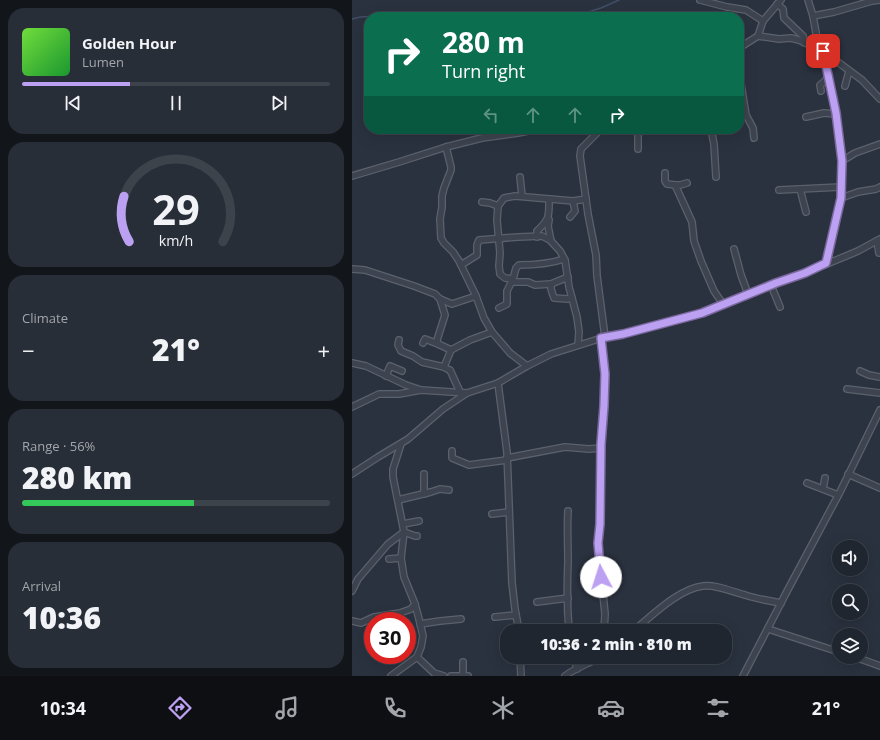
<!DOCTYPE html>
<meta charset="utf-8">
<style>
:root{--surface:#20262f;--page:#282e37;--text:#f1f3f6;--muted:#a2a5aa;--line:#3d434b;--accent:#bca0f2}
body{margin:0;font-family:"Open Sans",sans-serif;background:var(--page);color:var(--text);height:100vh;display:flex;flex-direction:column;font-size:15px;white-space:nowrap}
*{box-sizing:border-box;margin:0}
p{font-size:13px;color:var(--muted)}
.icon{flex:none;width:22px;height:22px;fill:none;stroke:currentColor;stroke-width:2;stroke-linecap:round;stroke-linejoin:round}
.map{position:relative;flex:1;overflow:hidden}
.side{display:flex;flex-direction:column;gap:8px;padding:8px;background:#12151a;width:352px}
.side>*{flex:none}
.banner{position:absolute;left:12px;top:12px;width:380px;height:122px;border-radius:16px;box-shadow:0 4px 16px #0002,0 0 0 1px var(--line);background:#0b6e4f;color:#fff;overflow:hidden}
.fabs{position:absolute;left:480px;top:540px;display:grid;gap:8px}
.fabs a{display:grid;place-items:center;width:36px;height:36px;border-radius:50%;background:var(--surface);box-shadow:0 4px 16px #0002,0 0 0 1px var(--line);font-size:20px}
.speed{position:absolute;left:12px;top:612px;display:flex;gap:8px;font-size:20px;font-weight:700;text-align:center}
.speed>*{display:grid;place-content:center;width:52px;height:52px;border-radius:50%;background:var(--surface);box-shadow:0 4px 16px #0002,0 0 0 1px var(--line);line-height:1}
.speed .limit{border:6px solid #d22;background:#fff;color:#111}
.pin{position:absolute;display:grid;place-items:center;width:34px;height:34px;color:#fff;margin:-17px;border-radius:8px;box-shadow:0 2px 6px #0006}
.me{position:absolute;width:44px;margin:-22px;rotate:355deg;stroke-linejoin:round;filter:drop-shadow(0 0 3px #0008)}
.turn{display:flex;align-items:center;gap:14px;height:84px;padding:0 12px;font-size:18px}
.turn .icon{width:52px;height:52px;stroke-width:2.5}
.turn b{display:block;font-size:28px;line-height:34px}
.lanes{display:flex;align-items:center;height:38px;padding:0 12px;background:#0003;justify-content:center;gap:20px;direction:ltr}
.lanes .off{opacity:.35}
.big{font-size:30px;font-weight:800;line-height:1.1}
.side .card{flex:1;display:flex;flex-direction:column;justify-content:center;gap:6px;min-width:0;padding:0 14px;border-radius:16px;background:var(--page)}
.side .dial{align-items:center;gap:0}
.dial svg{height:104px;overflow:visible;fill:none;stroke:var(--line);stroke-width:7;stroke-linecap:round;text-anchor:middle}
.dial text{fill:var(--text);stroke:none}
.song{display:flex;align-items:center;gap:12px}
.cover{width:48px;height:48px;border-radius:6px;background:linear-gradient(135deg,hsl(100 70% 55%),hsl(130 70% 35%))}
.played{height:4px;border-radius:2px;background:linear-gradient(90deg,var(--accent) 35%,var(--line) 35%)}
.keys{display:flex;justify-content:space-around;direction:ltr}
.heat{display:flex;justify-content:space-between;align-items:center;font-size:22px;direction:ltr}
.charge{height:6px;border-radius:3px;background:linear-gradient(90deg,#34c759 56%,var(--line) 0)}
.trip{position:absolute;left:148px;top:624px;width:232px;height:40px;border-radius:16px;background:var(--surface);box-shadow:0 4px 16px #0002,0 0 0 1px var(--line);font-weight:800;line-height:40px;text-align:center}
.menu{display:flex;height:64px;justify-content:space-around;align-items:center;background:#0d0f13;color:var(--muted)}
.menu .icon{width:28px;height:28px}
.menu .current{color:var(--accent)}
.menu b{font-size:18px;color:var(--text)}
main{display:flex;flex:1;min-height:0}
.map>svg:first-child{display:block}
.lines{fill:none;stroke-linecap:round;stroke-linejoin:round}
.stream{stroke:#414f66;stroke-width:1.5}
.minor-casing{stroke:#5b626d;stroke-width:8}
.minor{stroke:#3d444f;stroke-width:5.5}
.route-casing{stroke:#7a689d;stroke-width:10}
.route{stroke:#bca0f2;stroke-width:7}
</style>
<main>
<section class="side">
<div class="card">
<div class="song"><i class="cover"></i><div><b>Golden Hour</b><p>Lumen</p></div></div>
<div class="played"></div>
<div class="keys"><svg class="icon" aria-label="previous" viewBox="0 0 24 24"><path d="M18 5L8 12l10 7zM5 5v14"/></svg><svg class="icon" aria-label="pause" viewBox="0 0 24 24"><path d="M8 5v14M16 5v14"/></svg><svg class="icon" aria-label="next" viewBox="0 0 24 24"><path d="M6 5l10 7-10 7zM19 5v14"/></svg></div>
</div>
<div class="card dial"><svg viewBox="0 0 100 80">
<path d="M14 69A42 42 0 1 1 86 69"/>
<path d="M14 69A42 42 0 0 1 10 34" stroke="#bca0f2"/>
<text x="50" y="56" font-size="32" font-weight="700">29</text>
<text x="50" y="72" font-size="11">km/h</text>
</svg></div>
<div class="card"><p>Climate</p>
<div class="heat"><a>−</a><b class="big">21°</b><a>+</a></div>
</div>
<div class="card"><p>Range · 56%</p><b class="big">280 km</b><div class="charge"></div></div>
<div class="card"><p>Arrival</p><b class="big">10:36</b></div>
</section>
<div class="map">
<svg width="528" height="676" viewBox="0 0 528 676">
<rect width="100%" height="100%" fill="#2a323f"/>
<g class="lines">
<g class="stream">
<path d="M191 17 208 13H217L236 12 249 8 267 0"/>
<path d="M0 19C7 17 15 16 23 17"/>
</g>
<defs>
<g id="minor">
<path d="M348 0 375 7 394 10 411 21"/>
<path d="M456 0 461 16 466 44 471 51 484 113 490 161 489 198 475 263"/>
<path d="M425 4 431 9 432 18 451 36 453 43"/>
<path d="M461 16 482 12 520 1 528 0"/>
<path d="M406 36 427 39 439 38 447 40 471 51 510 80 528 99"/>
<path d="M387 48 406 36 411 21 429 0"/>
<path d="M387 72 394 115 401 128 402 138"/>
<path d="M493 86 497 71"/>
<path d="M469 91 468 85 473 81 476 76"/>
<path d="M454 117 472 113 484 114"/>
<path d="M249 129 229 149 228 156 236 214 244 255 245 276 253 337"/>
<path d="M359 129 362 144 364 177"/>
<path d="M94 147 99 167V170L92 188 90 196V207L88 219 89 238 92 243 101 252 107 261 124 296 132 318 140 332 158 353 175 366"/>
<path d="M286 149V129"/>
<path d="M490 161 503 153 528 144"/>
<path d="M313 173V181L315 184 324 185"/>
<path d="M0 176 47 162 94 147 130 138 166 133 185 129"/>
<path d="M168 177 170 196"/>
<path d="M335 183 328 185H324V187L340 222 342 241 349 261 362 291 371 304"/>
<path d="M448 189 454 212"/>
<path d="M427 190 489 187"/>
<path d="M489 198 506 192 524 189 528 187"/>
<path d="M130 202 138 203 146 206"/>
<path d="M218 217 223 211 221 201"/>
<path d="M197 220 196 226 199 241"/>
<path d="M185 237V231C198 219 197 216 197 199"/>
<path d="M525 241 527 253"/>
<path d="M382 249 389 275 396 294"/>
<path d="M109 265 125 255V245L127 240 166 237 190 236 198 240 208 251 213 260 217 287 225 317 227 332 226 345"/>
<path d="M0 269 13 270 62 286 83 294 88 299 100 304 124 296"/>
<path d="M216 277 199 284V289L202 298 215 299 220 298"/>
<path d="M161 279 164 268 167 265C182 265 197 264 212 259"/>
<path d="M160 282H176L183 285 199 284"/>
<path d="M419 285 428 307"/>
<path d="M88 299 93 315 85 340 86 344 99 350"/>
<path d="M147 308 155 304V291L161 279 153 278 148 274 147 266 148 253 145 220 146 206 152 198 163 196 221 201 234 199"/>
<path d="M249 338 253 374 252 406 249 444 248 524 246 543 253 614 252 631"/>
<path d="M47 340 46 345 49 351 61 356 70 362 92 367"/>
<path d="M71 343 73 339 86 344"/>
<path d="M0 363 14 366 54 385 69 390"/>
<path d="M508 371 517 375 528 377"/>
<path d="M34 376 38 366 50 371"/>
<path d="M146 383 155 452 160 583 163 609 167 631"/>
<path d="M495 389 528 393"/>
<path d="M108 392 98 370 95 369 92 367 99 350 118 340 140 332"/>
<path d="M0 407 27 394H47L69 390 115 393 146 383 175 366 199 354 253 337 271 334 350 313 424 283 453 273 506 251 528 239"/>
<path d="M100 451V458L117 465 155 460"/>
<path d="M155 458 213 447 237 449 249 448"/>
<path d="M0 474 26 457 56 439 91 409 115 393"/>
<path d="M72 474V494"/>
<path d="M496 474 528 488"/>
<path d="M455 483 486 495"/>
<path d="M471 489 473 478"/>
<path d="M46 500 79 492 88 489 97 490"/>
<path d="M216 511C215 528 216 545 216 562 215 585 215 608 217 631"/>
<path d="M140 514 157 512"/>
<path d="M51 524 67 521"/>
<path d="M37 559 49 558"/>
<path d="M0 591 6 579 36 544 52 532 63 536H65"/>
<path d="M185 602 216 598"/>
<path d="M143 617 164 615"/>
<path d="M0 621 9 623 22 617 48 613 59 609 63 604"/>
<path d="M68 624 88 621 109 619"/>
<path d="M416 629 487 652"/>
<path d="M281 631C300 616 326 589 351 586 363 584 381 592 393 595 405 599 417 601 429 603"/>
<path d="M65 657 82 673 92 676"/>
<path d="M168 657 169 676"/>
<path d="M222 657 225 669"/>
<path d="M503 657 528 666"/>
<path d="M111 662V676"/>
<path d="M39 676 65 657 69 647 71 636 67 619 63 604 52 577 49 558 52 532 41 477V469L49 444"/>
<path d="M99 676H116"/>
<path d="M213 676C223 668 236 664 248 657"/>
<path d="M391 676 429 603 433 595 488 492 528 410"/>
</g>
</defs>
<use href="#minor" class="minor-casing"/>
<use href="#minor" class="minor"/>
</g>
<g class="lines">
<defs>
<path id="route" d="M249 577 246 543 248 524 249 444 252 406 253 374 249 338 271 334 350 313 424 283 453 273 474 263 489 198 490 161 484 113 471 51"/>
</defs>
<use href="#route" class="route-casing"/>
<use href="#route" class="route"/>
</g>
</svg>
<div class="fabs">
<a><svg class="icon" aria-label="sound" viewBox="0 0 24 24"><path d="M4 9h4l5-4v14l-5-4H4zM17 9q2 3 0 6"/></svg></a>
<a><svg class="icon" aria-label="search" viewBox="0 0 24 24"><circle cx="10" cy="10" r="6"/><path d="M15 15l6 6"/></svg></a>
<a><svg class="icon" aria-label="layers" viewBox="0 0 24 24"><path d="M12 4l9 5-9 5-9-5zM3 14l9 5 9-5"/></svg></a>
</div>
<div class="speed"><div class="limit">30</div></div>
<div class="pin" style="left:471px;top:51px;background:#d93025"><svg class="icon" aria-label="arrive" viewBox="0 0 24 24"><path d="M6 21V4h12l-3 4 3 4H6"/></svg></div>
<svg class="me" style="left:249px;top:577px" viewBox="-20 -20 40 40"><circle r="19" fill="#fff"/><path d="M0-13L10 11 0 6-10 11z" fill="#bca0f2"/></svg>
<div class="trip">10:36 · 2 min · 810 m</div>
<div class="banner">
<div class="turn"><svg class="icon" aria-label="right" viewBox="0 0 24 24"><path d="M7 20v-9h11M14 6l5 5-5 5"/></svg><div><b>280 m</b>Turn right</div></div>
<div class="lanes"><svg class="icon off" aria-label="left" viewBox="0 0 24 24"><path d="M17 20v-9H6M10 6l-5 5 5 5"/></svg><svg class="icon off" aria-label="ahead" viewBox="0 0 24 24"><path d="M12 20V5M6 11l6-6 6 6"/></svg><svg class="icon off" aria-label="ahead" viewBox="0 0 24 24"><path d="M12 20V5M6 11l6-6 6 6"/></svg><svg class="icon" aria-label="right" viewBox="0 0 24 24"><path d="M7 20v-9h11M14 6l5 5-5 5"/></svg></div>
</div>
</div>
</main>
<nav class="menu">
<b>10:34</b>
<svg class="icon current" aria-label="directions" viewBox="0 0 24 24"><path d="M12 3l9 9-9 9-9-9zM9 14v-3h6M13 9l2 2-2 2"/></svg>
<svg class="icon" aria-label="music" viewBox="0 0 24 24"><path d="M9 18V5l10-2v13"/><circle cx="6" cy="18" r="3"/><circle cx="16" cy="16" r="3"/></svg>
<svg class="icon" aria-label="phone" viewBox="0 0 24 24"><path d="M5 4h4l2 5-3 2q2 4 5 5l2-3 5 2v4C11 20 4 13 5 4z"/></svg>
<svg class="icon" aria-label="climate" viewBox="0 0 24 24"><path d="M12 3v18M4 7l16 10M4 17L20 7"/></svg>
<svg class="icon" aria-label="car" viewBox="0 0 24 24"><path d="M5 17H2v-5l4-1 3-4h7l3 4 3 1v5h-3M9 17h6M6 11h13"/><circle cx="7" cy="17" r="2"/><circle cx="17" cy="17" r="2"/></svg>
<svg class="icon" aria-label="filters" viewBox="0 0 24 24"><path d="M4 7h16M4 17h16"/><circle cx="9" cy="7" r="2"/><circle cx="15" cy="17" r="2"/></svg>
<b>21°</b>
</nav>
